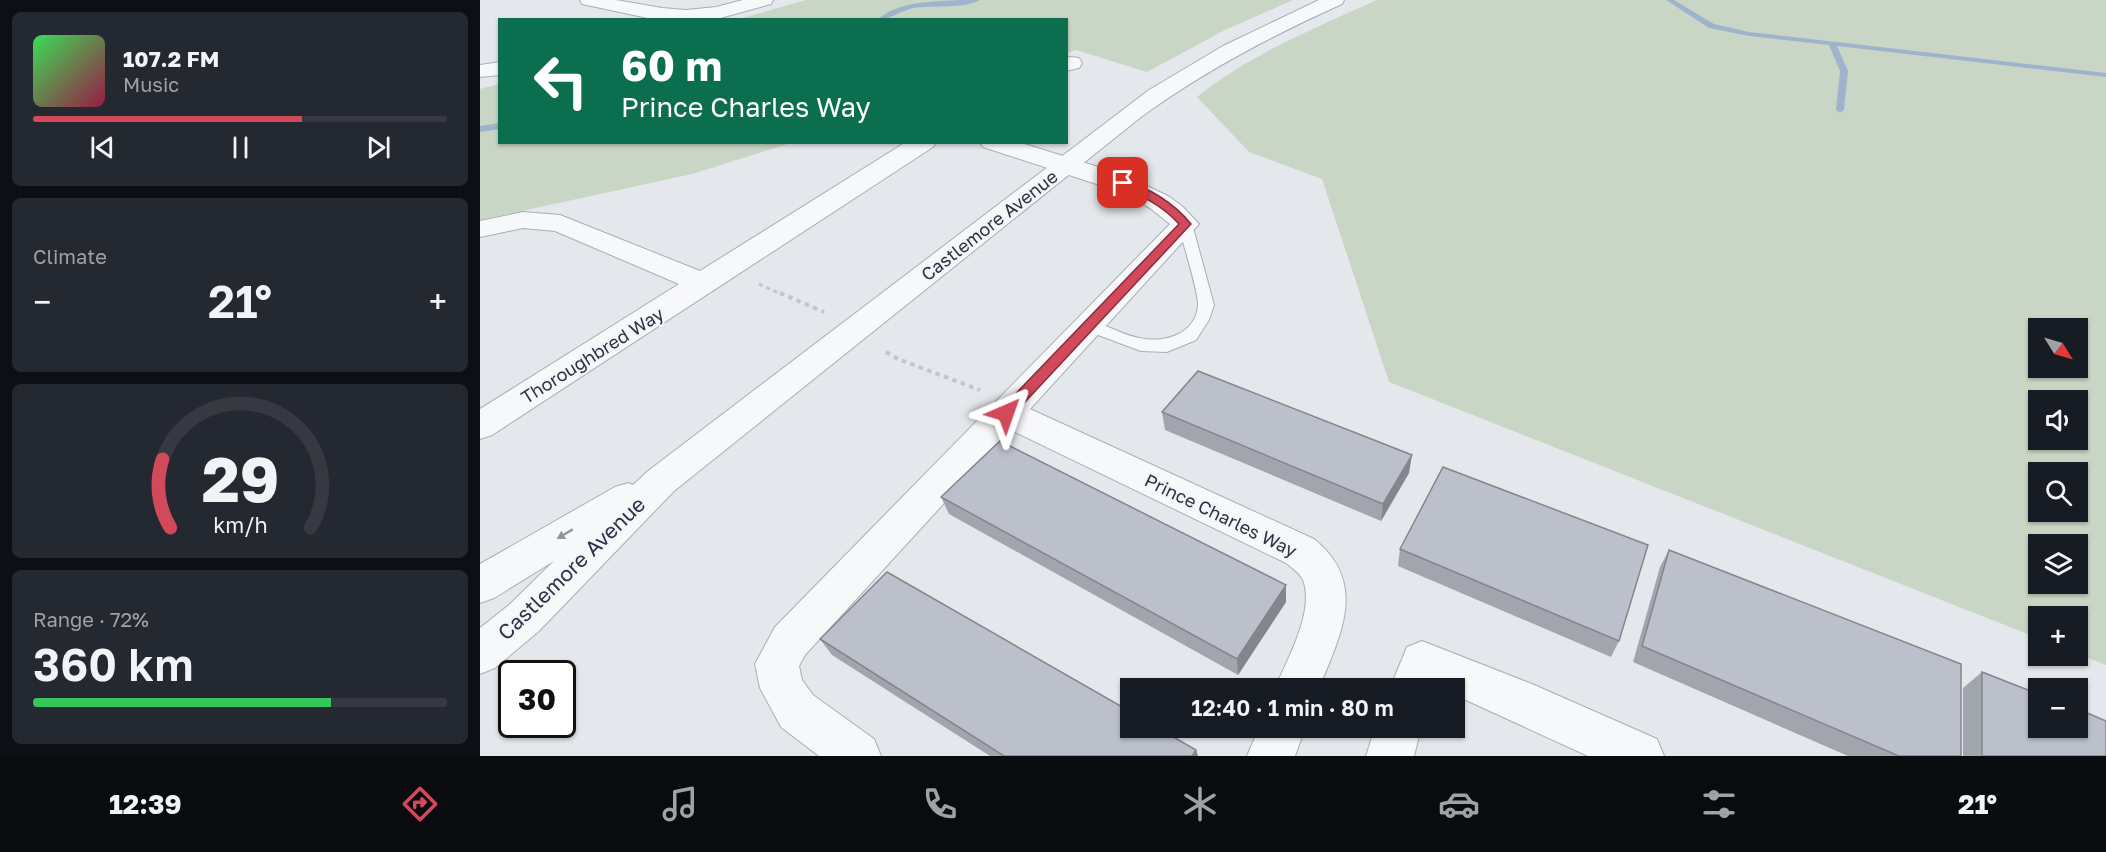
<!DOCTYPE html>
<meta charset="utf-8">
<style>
:root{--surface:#171b24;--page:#242831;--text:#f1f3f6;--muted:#9ea1a6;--line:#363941;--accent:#d1495b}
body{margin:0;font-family:"Golos Text",sans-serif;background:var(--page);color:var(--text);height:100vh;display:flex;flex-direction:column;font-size:22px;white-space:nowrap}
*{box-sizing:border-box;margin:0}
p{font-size:20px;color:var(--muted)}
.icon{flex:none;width:33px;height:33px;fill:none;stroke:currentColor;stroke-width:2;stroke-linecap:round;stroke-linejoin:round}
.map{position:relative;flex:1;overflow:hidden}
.details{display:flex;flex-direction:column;gap:12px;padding:12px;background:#0d0f14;width:480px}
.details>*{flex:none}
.top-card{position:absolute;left:18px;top:18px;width:570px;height:126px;border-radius:0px;box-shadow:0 2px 4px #0004;background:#0b6e4f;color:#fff;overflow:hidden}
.needle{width:39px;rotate:127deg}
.tools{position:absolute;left:1548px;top:318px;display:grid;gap:12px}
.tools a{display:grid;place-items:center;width:60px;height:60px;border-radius:0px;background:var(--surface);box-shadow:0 2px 4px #0004;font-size:30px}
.speed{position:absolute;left:18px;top:660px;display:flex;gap:12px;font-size:30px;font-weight:700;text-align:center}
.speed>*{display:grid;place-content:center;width:78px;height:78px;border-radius:50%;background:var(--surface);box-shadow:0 2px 4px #0004;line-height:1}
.speed .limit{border:3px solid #111;border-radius:9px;background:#fff;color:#111}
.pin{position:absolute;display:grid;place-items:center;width:51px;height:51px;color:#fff;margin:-26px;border-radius:12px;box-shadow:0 3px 9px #0006}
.me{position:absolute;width:66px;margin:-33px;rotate:43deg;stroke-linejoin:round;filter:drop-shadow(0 0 4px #0008)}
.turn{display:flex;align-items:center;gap:21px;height:126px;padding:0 24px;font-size:27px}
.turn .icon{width:78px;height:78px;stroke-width:2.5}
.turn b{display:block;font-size:42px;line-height:51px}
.big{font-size:45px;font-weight:600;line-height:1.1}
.details .card{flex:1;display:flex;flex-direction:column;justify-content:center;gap:9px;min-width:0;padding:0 21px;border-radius:9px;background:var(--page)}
.details .dial{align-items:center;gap:0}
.dial svg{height:156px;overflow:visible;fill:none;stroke:var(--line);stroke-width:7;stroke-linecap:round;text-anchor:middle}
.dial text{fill:var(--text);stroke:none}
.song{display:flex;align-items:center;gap:18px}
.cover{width:72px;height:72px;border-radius:9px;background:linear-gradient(135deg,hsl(130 70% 55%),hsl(340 70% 35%))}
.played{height:6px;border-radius:3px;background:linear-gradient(90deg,var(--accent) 65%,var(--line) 65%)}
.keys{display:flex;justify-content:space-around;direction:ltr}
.heat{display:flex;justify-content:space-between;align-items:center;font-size:33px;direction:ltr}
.charge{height:9px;border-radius:4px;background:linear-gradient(90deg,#34c759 72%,var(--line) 0)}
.trip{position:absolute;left:640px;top:678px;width:345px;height:60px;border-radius:0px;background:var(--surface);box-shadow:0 2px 4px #0004;font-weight:600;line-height:60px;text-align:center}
.dock{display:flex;height:96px;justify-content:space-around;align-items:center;background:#090b0e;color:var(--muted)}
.dock .icon{width:42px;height:42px}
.dock .current{color:var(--accent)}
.dock b{font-size:27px;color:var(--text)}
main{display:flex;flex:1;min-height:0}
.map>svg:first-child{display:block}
.green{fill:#c9d6c5;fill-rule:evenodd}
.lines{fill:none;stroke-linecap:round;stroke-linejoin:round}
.stream{fill:#9fb4cc;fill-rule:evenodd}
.service-casing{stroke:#a9aeb7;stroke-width:2}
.minor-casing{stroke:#a9aeb7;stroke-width:2}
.tertiary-casing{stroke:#a9aeb7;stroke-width:2}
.path-far1{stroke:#c2c5cb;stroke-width:3;stroke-dasharray:4 4;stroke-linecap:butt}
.path{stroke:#c2c5cb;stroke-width:4;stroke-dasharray:4.5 4.5;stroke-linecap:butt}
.service{fill:#f7f8fa;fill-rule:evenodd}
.minor{fill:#f7f8fa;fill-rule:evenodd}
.tertiary{fill:#f7f8fa;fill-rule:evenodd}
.wall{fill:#a1a5ae}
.shaded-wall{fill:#83868d}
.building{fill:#bbc0ca;stroke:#83868d;stroke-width:1.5}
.oneway{fill:#9196a0}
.route{fill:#d1495b;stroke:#882f3b;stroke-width:1.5}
.labels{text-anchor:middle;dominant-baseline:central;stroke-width:4.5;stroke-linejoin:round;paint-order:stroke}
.street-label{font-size:18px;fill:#2b3445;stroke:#f4f6f9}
.near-street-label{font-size:21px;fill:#2b3445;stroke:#f4f6f9}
</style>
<main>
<section class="details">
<div class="card">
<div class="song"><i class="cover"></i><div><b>107.2 FM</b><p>Music</p></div></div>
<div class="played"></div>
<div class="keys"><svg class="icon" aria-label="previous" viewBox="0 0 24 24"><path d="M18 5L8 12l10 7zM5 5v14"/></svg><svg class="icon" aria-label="pause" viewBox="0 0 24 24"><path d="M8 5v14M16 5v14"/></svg><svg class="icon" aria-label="next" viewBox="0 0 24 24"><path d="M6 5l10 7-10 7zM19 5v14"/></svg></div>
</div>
<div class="card"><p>Climate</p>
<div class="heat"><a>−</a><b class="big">21°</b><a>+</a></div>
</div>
<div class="card dial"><svg viewBox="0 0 100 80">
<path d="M14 69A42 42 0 1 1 86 69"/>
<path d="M14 69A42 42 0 0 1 10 34" stroke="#d1495b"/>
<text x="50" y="56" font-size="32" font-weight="700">29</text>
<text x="50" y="72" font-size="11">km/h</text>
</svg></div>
<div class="card"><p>Range · 72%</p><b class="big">360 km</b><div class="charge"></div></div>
</section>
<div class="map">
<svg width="1626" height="756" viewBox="0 0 1626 756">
<rect width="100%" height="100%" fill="#e4e7ec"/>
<g class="green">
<path d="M326 0H813L743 31 667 72 596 50 587 53 586 20 259 19Z"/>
<path d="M897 0H1626V665L1598 654V616H1558V638L909 382 842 179 769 152 717 97C771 54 835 28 897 0ZM1558 328H1598V368H1558ZM1558 400H1598V440H1558ZM1558 472H1598V512H1558ZM1558 544H1598V584H1558Z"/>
<path d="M19 84 20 142 311 143 212 174 0 220V89Z"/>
</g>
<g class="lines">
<g class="stream">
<path d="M481 0H500C484 9 453 5 433 8 420 11 409 20 397 20 420 0 453 2 481 0Z"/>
<path d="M1186 0H1194L1234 24 1269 32 1626 73V77L1357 46 1368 71 1364 110 1360 113 1356 110 1360 71 1349 45 1269 36 1229 28Z"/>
<path d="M20 123V129L0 132V126Z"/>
</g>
<defs>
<path id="service" d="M705 220 712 224 734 305 729 320 716 340 687 352 661 351 602 329 600 325 602 321 608 319C627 325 646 337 665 339 688 342 715 333 718 306 719 293 702 240 698 224Z"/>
<g id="minor">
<path d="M100 0H136L182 8 206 10 236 7 263 0H293L291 4 233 20H177L102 4Z"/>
<path d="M591 57 599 58 602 63 599 68 586 71V58Z"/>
<path d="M20 62V75L0 77V65Z"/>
<path d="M426 142H456L453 147 12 435 0 439V409L199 284 75 231 43 228 0 237V221L43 212 80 215 220 271Z"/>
<path d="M500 142H538L644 175 688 196 702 206 719 224 550 409 834 539C889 583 860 636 839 688H795C807 660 835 611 823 580 819 572 812 568 806 563L531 430 325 655 319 666 322 680 333 695 394 739 401 756H339L301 727 280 688 275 664 295 627 690 224 670 208 641 192 503 147Z"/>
<path d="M942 641 1052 684 1177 739 1184 756H1108L975 695V688H910L927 647Z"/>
<path d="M779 728H825L815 756H767Z"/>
<path d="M895 728H941L934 756H886Z"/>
</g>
<path id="tertiary" d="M839 0H864L862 4C791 36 724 71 661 117L194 491 59 631 15 668 0 674V628L29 605 74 561 14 598 0 603V564L135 487 148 483 153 485 168 471 669 90 743 46Z"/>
</defs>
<use href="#service" class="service-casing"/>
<use href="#minor" class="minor-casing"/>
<use href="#tertiary" class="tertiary-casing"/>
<path class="path-far1" d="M279 284 303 295"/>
<g class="path">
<path d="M300 293 344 312"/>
<path d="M406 352 418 359 500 390"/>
</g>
<use href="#service" class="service"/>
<use href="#minor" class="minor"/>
<use href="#tertiary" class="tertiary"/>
</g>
<g class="wall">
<path d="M682 412 929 473 901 521 685 430Z"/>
<path d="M461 497 806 602 758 675 469 514Z"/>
<path d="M920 549 1139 641 1131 657 918 566Z"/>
<path d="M1189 550 1481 756H1368L1153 662 1180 567Z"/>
<path d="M340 639 716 750 718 756H510L352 655Z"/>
<path d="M1502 672 1626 756H1483V688Z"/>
</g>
<g class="shaded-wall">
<path d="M932 455 929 473 901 521 903 504Z"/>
<path d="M806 585V602L758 675 757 659Z"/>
<path d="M716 750 718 756H712Z"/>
</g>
<g class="building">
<path d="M718 371 932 455 903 504 682 412Z"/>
<path d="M520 441 806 585 757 659 461 497Z"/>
<path d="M963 467 1168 545 1139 641 920 549Z"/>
<path d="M1189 550 1481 664V756H1419L1162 646Z"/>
<path d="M407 572 651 712V728H678L716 750 712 756H524L340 639Z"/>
<path d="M1502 672 1558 694V728H1598V709L1626 721V756H1502Z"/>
</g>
<defs><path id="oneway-solid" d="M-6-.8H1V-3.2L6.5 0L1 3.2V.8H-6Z" transform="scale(1.5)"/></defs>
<use class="oneway" href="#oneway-solid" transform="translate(85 534) rotate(149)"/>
<path class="route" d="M643 180C668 187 694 203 711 224L531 417H521L519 413 521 409 699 224C682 205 662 196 639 186L638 183Z"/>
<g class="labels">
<g class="street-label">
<text transform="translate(509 225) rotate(-38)">Castlemore Avenue</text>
<text transform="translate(112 355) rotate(-32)">Thoroughbred Way</text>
<text transform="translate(741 515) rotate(26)">Prince Charles Way</text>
</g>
<g class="near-street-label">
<text transform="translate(91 568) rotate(-44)">Castlemore Avenue</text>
</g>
</g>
</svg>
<div class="tools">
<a><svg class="needle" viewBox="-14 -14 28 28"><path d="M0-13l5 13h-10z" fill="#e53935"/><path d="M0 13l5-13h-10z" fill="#9ea1a6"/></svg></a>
<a><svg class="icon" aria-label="sound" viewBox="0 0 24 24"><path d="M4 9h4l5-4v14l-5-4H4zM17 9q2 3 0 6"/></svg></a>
<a><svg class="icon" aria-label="search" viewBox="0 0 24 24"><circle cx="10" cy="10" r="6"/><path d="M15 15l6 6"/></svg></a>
<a><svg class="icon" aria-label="layers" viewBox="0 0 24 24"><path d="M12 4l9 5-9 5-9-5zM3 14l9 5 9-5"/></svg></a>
<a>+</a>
<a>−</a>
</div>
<div class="speed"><div class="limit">30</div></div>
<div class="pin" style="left:643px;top:183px;background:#d93025"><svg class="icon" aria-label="arrive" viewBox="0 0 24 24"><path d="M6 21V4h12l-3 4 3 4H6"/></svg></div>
<svg class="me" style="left:526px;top:413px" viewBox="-20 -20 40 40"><path d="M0-17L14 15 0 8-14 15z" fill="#d1495b" stroke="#fff" stroke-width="4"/></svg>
<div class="trip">12:40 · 1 min · 80 m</div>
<div class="top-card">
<div class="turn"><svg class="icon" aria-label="left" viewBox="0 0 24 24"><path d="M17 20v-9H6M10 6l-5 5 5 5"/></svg><div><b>60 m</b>Prince Charles Way</div></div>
</div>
</div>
</main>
<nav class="dock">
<b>12:39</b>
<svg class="icon current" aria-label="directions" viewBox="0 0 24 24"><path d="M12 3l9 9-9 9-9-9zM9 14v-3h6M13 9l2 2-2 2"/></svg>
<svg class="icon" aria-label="music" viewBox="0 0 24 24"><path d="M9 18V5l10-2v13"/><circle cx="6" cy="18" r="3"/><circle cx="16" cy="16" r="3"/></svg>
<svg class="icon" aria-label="phone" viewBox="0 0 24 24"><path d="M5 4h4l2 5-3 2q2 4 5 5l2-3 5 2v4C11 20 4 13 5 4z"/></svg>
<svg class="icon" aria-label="climate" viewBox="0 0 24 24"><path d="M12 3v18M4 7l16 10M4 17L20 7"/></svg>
<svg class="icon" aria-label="car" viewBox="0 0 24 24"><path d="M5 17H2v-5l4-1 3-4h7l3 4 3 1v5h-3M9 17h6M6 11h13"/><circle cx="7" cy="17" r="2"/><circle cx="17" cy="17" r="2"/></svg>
<svg class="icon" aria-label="filters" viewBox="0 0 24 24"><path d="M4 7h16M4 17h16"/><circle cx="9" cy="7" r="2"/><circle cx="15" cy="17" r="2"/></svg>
<b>21°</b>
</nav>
